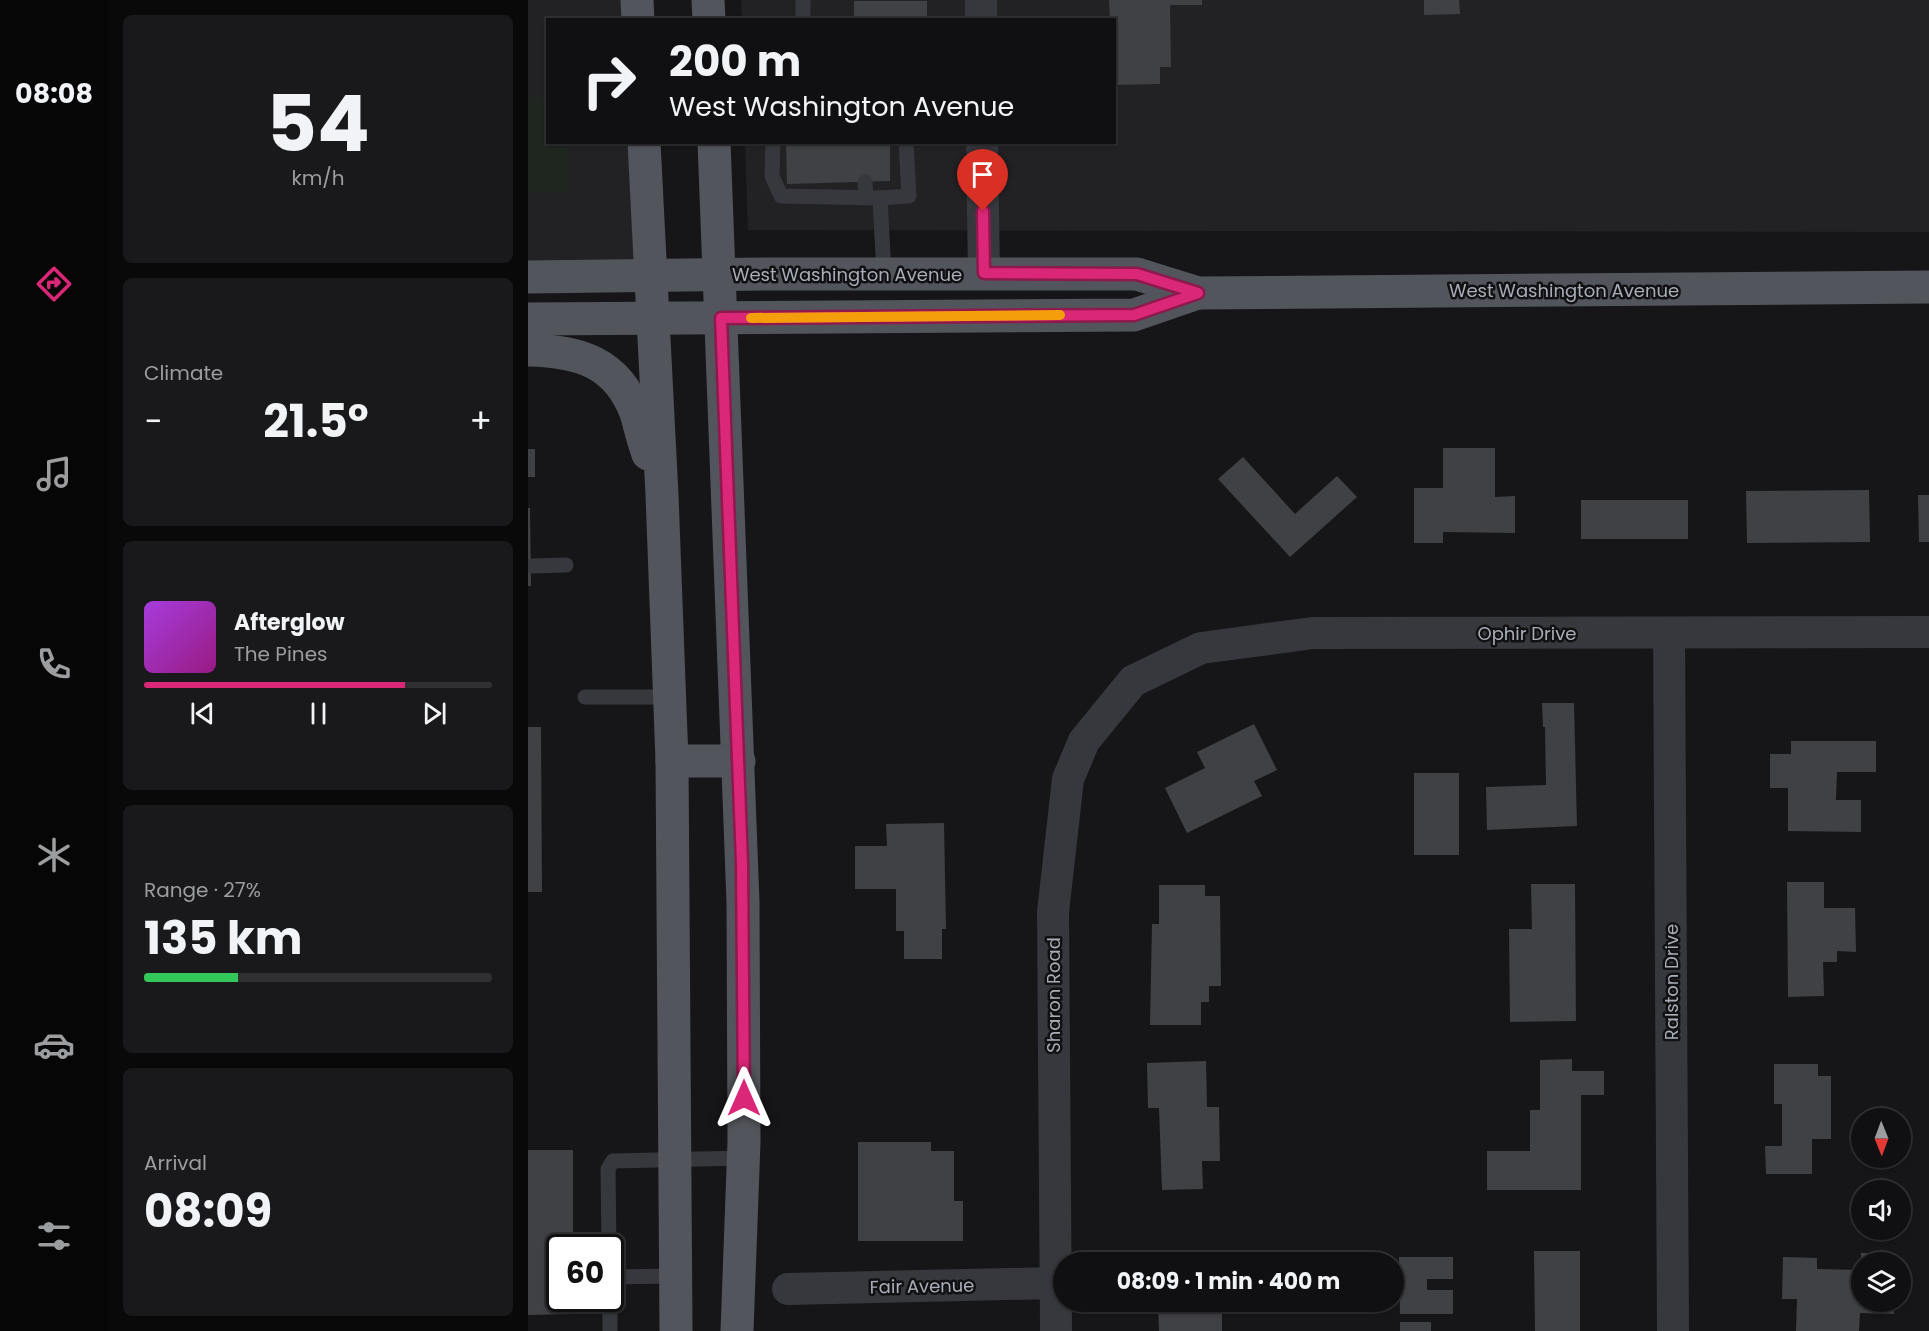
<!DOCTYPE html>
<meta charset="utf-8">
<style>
:root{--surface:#101012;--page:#19191b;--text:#f1f3f6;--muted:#9c9d9f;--line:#303032;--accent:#db2777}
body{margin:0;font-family:Poppins,sans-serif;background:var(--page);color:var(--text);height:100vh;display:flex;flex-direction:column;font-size:22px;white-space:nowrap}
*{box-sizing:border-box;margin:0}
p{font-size:20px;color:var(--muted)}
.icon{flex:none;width:33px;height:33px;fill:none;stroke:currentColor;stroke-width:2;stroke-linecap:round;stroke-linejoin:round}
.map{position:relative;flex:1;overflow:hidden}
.details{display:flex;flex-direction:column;gap:15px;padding:15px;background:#09090a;width:420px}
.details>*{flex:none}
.top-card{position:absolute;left:18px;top:18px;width:570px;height:126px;border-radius:0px;box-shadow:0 2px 4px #0004,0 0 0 2px var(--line);background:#101012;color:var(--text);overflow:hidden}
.needle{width:39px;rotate:179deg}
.controls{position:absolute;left:1323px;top:1108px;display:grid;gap:12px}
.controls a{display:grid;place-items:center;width:60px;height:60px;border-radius:50%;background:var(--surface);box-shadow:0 2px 4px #0004,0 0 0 2px var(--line);font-size:30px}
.speed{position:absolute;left:18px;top:1234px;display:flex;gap:12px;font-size:30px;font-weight:700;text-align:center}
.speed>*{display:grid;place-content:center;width:78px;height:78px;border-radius:50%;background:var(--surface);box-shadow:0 2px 4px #0004,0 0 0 2px var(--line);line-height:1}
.speed .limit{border:3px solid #111;border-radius:9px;background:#fff;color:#111}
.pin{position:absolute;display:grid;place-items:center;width:51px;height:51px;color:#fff;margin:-62px -26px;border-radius:50% 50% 50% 0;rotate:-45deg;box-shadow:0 0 6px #0007}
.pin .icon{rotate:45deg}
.me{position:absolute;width:66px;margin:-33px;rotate:0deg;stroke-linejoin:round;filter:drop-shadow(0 0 4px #0008)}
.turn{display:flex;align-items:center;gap:21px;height:126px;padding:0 24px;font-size:27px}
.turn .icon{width:78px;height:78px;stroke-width:2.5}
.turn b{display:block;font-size:42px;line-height:51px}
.big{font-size:45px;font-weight:700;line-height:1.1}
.details .card{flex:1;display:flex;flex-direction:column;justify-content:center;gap:9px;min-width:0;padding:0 21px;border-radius:9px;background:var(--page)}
.details .dial{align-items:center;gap:0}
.dial b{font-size:78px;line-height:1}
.song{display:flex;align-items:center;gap:18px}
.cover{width:72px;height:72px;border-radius:9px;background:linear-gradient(135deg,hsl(280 70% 55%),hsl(310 70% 35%))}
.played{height:6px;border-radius:3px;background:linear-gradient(90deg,var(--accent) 75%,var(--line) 75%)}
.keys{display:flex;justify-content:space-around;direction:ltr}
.heat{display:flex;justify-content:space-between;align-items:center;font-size:33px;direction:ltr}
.charge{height:9px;border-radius:4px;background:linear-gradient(90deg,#34c759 27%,var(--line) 0)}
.trip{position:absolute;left:525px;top:1252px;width:351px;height:60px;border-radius:30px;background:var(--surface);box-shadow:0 2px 4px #0004,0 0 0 2px var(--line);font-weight:700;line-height:60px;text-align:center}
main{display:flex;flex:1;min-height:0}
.dock{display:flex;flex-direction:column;width:108px;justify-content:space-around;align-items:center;background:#060607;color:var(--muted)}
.dock .icon{width:42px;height:42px}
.dock .current{color:var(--accent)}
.dock b{font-size:27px;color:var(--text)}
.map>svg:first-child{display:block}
.built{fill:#222225}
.green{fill:#1e261f}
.building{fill:#404145}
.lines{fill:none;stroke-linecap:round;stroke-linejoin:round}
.service{stroke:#37383d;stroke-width:15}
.minor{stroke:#37383d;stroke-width:32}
.primary{stroke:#53555c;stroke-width:33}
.route-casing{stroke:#8e194d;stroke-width:15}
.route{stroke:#db2777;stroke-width:10}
.slow{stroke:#f59e0b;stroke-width:10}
.labels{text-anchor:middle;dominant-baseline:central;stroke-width:5;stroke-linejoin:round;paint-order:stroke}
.street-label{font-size:18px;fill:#a8adb8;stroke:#111113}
</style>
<main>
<nav class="dock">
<b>08:08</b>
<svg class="icon current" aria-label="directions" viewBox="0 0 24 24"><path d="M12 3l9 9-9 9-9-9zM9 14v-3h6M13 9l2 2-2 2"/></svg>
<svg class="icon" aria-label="music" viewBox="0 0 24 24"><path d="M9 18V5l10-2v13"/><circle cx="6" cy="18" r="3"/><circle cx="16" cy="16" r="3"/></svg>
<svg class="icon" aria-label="phone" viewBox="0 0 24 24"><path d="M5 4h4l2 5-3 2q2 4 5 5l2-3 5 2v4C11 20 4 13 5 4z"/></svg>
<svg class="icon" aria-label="climate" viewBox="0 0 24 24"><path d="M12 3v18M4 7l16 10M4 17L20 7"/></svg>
<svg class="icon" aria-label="car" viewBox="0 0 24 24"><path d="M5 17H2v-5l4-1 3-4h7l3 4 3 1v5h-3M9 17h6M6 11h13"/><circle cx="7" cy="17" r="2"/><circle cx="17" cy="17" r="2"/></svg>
<svg class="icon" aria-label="filters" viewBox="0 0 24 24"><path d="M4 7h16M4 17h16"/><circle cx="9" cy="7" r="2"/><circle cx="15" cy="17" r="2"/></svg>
</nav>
<section class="details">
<div class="card dial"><b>54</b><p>km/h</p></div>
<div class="card"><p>Climate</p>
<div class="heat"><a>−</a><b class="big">21.5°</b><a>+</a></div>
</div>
<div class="card">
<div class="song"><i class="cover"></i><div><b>Afterglow</b><p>The Pines</p></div></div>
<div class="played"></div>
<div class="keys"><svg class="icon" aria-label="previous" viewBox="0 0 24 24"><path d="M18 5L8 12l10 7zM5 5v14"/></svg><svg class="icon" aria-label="pause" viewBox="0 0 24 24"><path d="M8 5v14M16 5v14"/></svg><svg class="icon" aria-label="next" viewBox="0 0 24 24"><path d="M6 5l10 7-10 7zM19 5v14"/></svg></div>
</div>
<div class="card"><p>Range · 27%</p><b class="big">135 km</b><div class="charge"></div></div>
<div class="card"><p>Arrival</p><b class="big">08:09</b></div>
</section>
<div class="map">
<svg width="1401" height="1331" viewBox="0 0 1401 1331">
<rect width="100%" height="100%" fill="#161618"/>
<g class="built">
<path d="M0 0H109L110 19 20 20V142L116 143 124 275 0 277Z"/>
<path d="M213 0H1401V232L220 230 217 143 586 142V20L214 19Z"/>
</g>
<path class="green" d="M0 97H19L20 142 40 143V192H0Z"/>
<g class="building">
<path d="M581 0H674V5H642L643 67H632V84L586 85V20H582Z"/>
<path d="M896 0H931L932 14 896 15Z"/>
<rect x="326" y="1" width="73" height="19"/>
<path d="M258 142H362V181L259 184Z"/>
<path d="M915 448H967V497L987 496V533L915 532V543H886V488H915Z"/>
<rect x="0" y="449" width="7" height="28"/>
<path d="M715 457 767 514 809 476 829 497 762 557 690 479Z"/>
<path d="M1341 490 1342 542 1219 543 1218 491Z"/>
<path d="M1390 495H1401V542H1391Z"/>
<rect x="1053" y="500" width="107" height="39"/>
<path d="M0 508H2L3 586H0Z"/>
<path d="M1014 703H1046L1049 826 959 830 958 787 1018 785 1017 727H1015Z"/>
<path d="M726 724 749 770 726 781 734 796 659 833 637 788 677 768 669 752Z"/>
<path d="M0 727H13L14 892H0Z"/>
<path d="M1263 741H1348V772H1309L1308 800H1333V832L1260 831V788H1242V754H1263Z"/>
<rect x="886" y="773" width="45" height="82"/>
<path d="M416 823 418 929H414V959H376V931H368V889H327V846H359L358 824Z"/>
<path d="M1259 882H1296V908H1327L1328 952 1309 951V962H1295L1296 996 1260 997Z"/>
<path d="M1003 884H1047L1048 1021 982 1022 981 929H1004Z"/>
<path d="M631 885H677V896H692L693 986H681V1002H673V1025H622L624 924H631Z"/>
<path d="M1044 1059V1071H1076V1095H1053V1190H959V1151H1002V1110H1012V1060Z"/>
<path d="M678 1061 679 1107H691L692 1161H674L675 1189 634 1190 631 1108H620L619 1063Z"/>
<path d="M1246 1064H1290V1076H1303V1139H1284V1174H1238L1237 1146H1254V1104H1246Z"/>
<path d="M330 1142H403V1151H426V1201H435V1241H330Z"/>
<path d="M0 1150H45V1248H32V1299H46V1314L0 1315Z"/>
<rect x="623" y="1251" width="55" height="12"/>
<path d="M1006 1251H1052V1331H1007Z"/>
<rect x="1333" y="1253" width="34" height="10"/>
<path d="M871 1257H925V1279H899V1290H925V1314H872Z"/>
<path d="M1255 1257 1289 1258V1269L1334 1270V1302H1366V1314L1332 1313 1331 1331H1268L1269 1299H1254Z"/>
<path d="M630 1302H694V1331H631Z"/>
<rect x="872" y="1322" width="31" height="9"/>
</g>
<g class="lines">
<g class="service">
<path d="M275 0V20"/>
<path d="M245 142 244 176 253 196 352 198 356 274"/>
<path d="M337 182 338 198"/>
<path d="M352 198 381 196 378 142"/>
<path d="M3 566 38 565"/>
<path d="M57 697H141"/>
<path d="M81 1248 80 1169 85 1161 215 1158"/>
<path d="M82 1277 148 1276"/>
<path d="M82 1299V1331"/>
</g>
<g class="minor">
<path d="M453 0V20"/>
<path d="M454 142 456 274"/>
<path d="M1141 633 1145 1331"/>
<path d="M260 1289 528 1283"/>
<path d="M528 1331 525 912 540 779 556 741 605 681 673 648 785 633 1401 632"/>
</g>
<g class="primary">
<path d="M109 0 110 20"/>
<path d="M180 0 181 20"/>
<path d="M116 142 134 495 144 761 148 1331"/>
<path d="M186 142 215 902 216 1142 209 1331"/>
<path d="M0 277 243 274H609L670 293 1401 287"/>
<path d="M0 319 606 315 670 293"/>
<path d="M0 350C51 351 89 362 108 413 112 427 115 441 120 454"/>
<path d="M144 761H211"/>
</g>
</g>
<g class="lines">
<defs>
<path id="route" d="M216 1098 214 863 193 318 606 315 670 293 609 274 456 273 455 211"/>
</defs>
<use href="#route" class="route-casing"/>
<use href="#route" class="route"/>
<path class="slow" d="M223 318 532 315"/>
</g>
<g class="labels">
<g class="street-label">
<text x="319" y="274">West Washington Avenue</text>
<text x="1036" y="290">West Washington Avenue</text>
<text x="999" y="633">Ophir Drive</text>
<text transform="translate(1143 982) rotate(-90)">Ralston Drive</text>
<text transform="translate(525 995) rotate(-90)">Sharon Road</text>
<text transform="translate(394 1286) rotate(-1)">Fair Avenue</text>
</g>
</g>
</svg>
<div class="controls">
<a><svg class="needle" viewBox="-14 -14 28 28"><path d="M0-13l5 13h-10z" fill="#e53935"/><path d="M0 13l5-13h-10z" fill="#9c9d9f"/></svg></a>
<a><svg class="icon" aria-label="sound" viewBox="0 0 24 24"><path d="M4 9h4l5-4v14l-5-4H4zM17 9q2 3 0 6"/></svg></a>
<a><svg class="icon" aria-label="layers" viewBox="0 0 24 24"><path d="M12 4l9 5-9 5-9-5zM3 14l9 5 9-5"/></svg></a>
</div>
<div class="speed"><div class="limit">60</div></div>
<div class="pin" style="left:455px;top:211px;background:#d93025"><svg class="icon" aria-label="arrive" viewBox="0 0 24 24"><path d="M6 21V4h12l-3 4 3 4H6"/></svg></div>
<svg class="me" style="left:216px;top:1098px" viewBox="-20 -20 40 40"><path d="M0-17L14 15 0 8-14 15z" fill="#db2777" stroke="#fff" stroke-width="4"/></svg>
<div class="trip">08:09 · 1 min · 400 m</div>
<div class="top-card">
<div class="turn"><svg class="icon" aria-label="right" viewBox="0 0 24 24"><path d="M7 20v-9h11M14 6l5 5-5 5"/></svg><div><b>200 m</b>West Washington Avenue</div></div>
</div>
</div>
</main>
